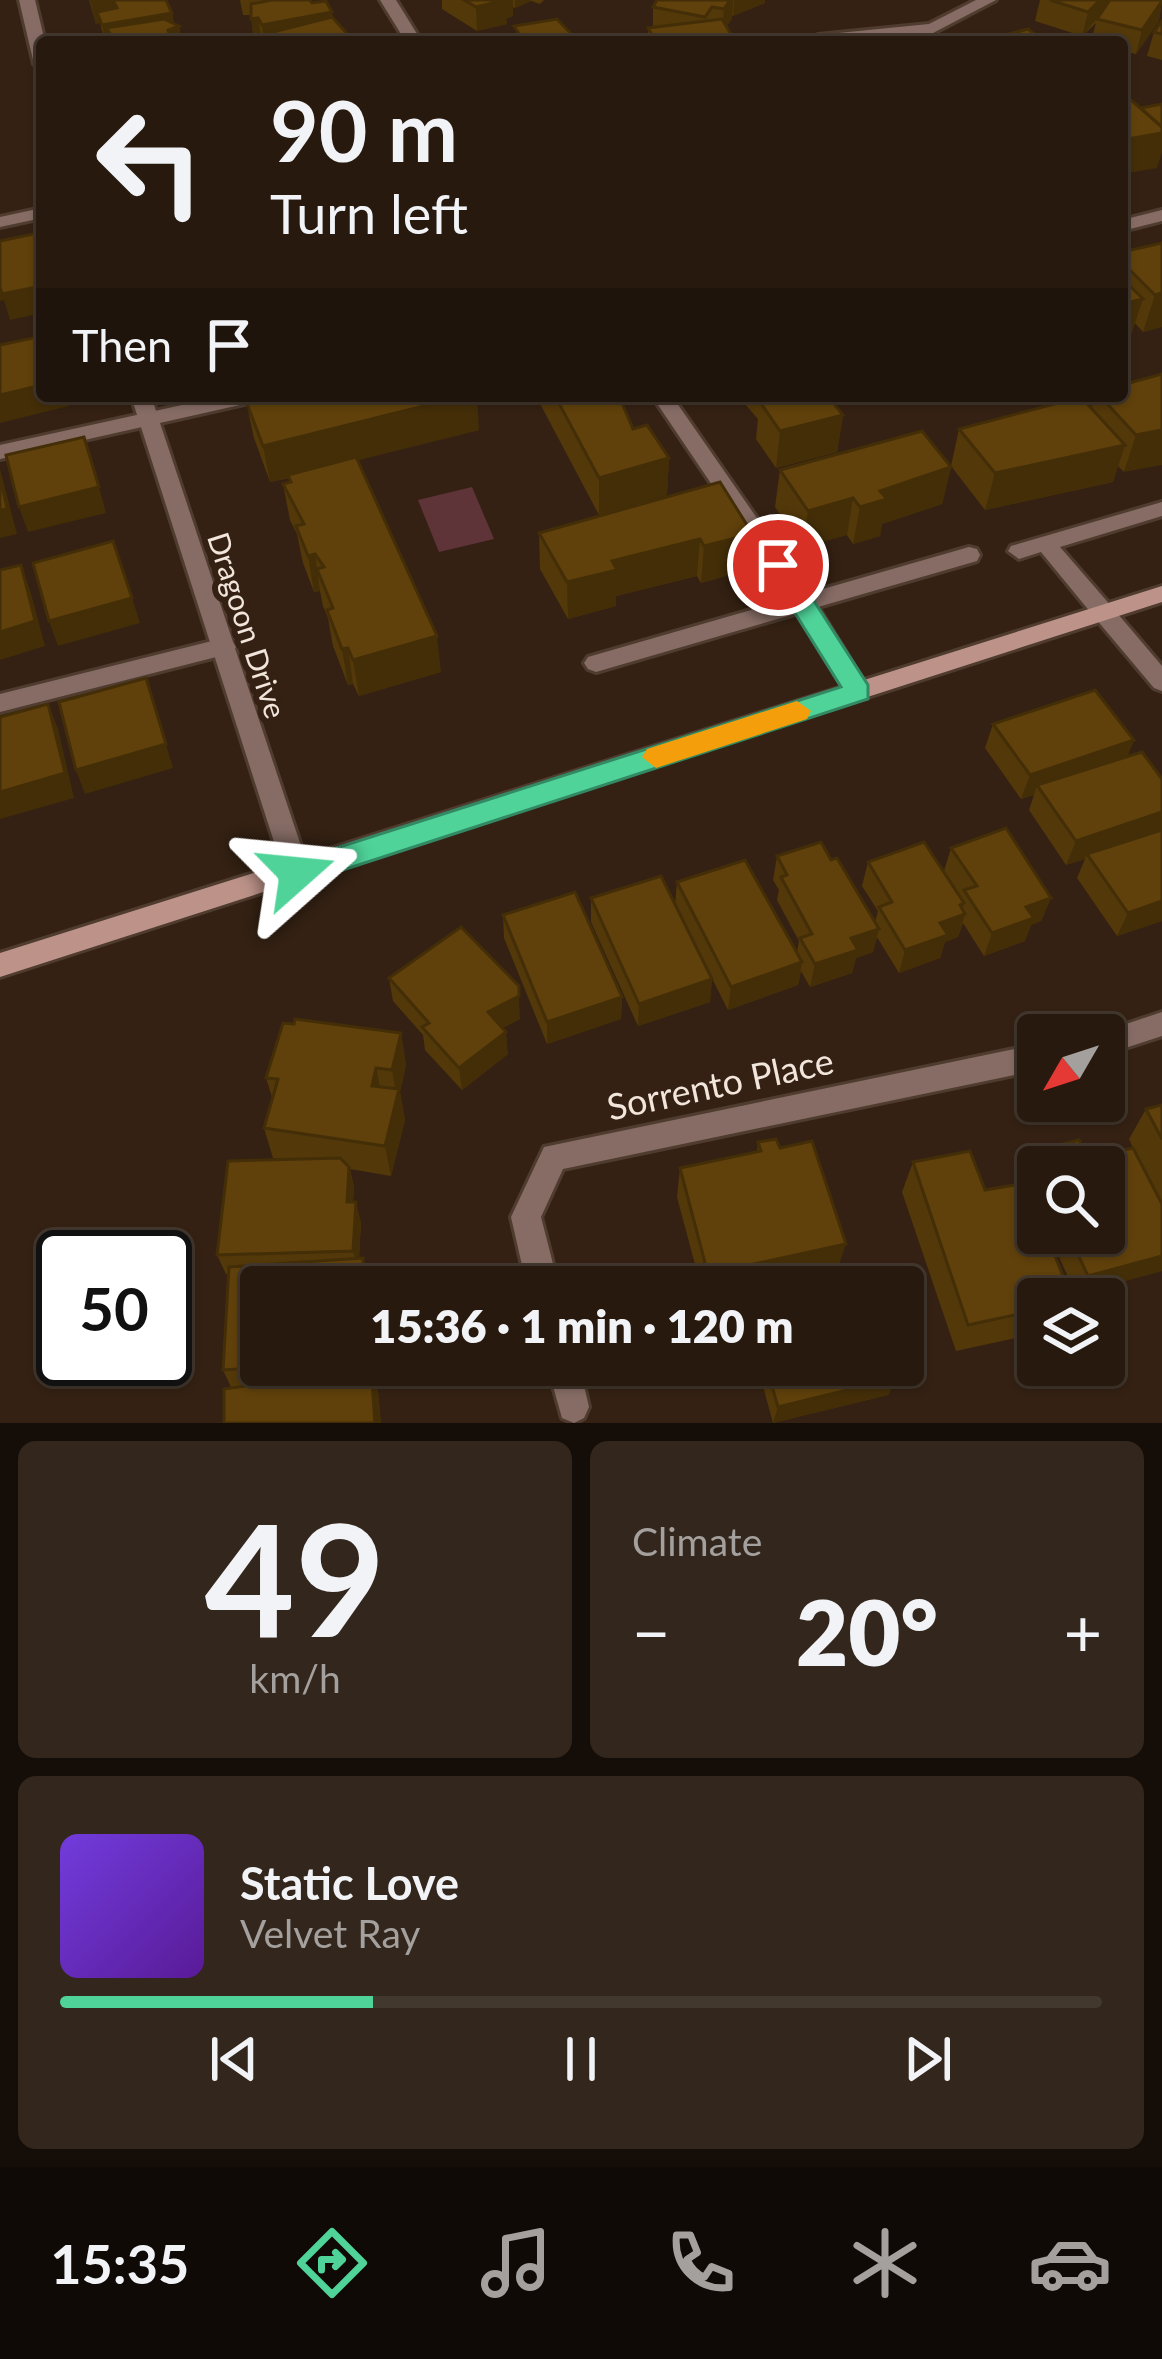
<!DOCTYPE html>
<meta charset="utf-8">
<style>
:root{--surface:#27190e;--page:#33261c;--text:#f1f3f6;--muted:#a4a09e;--line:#43382e;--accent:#4fd399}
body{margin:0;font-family:Lato,sans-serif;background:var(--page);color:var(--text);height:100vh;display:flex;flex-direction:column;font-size:45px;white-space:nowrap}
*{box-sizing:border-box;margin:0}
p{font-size:39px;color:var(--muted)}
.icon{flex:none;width:66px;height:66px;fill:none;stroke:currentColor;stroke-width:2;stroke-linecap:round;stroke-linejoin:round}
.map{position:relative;height:1423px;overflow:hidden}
.details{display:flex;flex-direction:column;gap:18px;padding:18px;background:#150e08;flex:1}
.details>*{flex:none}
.hud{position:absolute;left:36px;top:36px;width:1092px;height:366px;border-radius:12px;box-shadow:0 3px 9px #0004,0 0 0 3px var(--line);background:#27190e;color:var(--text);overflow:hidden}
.needle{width:78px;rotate:231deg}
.controls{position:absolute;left:1017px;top:1014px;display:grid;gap:24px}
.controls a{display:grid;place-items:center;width:108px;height:108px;border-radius:12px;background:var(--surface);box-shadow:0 3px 9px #0004,0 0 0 3px var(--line);font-size:60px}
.speed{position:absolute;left:36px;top:1230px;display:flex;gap:24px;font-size:60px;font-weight:700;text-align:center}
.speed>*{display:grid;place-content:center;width:156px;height:156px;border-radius:50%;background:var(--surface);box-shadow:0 3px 9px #0004,0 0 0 3px var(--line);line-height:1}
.speed .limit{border:6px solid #111;border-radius:18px;background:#fff;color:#111}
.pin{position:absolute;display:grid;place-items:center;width:102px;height:102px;color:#fff;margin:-51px;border:6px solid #fff;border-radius:50%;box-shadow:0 3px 12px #0007}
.me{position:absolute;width:132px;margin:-66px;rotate:72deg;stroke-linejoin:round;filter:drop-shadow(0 0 9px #0008)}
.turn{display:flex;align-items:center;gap:42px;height:252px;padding:0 36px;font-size:54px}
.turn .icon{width:156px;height:156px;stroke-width:2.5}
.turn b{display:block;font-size:84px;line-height:102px}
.then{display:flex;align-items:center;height:114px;padding:0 36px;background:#0003;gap:24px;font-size:45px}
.big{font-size:90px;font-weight:800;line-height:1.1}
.details .widget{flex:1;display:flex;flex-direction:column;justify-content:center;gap:18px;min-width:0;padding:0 42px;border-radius:18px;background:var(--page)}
.details .dial{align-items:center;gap:0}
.dial b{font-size:156px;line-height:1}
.song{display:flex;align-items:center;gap:36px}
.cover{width:144px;height:144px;border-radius:18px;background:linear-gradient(135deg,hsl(260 70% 55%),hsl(270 70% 35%))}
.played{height:12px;border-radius:6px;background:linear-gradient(90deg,var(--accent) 30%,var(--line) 30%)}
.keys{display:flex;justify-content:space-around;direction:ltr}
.heat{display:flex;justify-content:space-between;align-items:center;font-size:66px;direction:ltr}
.details .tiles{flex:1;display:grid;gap:18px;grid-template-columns:1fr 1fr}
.widget:last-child{grid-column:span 2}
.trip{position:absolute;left:240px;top:1266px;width:684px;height:120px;border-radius:12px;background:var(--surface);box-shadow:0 3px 9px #0004,0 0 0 3px var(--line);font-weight:800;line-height:120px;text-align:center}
.tabs{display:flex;height:192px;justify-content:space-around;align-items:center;background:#100a06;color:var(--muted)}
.tabs .icon{width:84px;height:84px}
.tabs .selected{color:var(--accent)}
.tabs b{font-size:54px;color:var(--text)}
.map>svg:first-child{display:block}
.green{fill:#5f3439}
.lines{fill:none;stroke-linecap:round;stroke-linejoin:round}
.service-casing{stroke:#4f3c2f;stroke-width:6}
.minor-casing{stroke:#4f3c2f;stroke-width:6}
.secondary-casing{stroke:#4f3c2f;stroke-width:6}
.service{fill:#866c65;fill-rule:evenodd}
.minor{fill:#866c65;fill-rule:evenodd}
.secondary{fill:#bd9389;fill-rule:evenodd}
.wall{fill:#533809}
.shaded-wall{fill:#432e08}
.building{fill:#60410b;stroke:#432e08;stroke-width:3}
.route{fill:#4fd399;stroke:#338963;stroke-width:3}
.slow{fill:#f59e0b}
.labels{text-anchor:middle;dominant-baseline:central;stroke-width:12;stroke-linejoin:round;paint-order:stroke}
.street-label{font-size:30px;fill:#f2e5dc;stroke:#342113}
.near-street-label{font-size:36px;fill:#f2e5dc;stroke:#342113}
</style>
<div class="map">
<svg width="1162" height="1423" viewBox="0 0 1162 1423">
<rect width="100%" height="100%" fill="#342113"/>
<path class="green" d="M472 487 494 539 439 552 418 500Z"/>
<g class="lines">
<defs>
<g id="service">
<path d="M223 396H263L253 402 0 459V445Z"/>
<path d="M652 396H672L809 593 969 547 977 549 980 555 977 561 818 607 870 692 866 698H850L798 613 596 672 588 669 584 663 588 657 789 599Z"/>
<path d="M1162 502V516L1060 547 1112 607 1115 613 1112 619H1096L1041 552 1019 559 1008 551 1011 546Z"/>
<path d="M224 638 232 641 236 647 232 653 0 712V694Z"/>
</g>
<g id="minor">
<path d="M19 0H35L45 42 42 69 34 64Z"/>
<path d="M380 0H396L422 42H406Z"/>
<path d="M976 0H996L933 33 844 42 810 40 818 35 929 24Z"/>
<path d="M42 208V218L0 227V217Z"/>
<path d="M1162 210V221L1122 231V220Z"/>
<path d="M131 396H151L310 873 306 881 297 884 288 881 284 873Z"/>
<path d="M1104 605 1112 607 1162 666V691L1154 688 1096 619 1093 613Z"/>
<path d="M1162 1012V1036L1104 1055V1035H1093Z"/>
<path d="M1038 1044V1070L563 1169 541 1217 559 1287H527L511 1217 544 1147Z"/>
<path d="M547 1365H579L589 1407 584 1418 574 1423 562 1418Z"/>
</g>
<path id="secondary" d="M1162 586V602L0 977V953Z"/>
</defs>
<use href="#service" class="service-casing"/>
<use href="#minor" class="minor-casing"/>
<use href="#secondary" class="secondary-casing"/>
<use href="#service" class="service"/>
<use href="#minor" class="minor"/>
<use href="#secondary" class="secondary"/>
</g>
<g class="wall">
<path d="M89 0H166L172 13 174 24 179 26 182 42H105L100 23 96 24Z"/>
<path d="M240 0H310L333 18 350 42H254L251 15H243Z"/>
<path d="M442 0H544L540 4 531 1 515 8 513 7V16L506 19 507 24 477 31 442 9Z"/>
<path d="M657 0H765V3L732 16 726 27 734 42H648V28H653V7Z"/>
<path d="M1040 0H1162L1159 21 1136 54 1122 51V42H1091L1096 23 1082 36 1035 21Z"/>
<path d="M1162 21V60L1147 56 1154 32Z"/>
<path d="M1162 243V327L1143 332 1135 323 1131 335 1122 338V252Z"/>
<path d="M1162 374 1124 472 1118 466 1113 482 985 510 951 466 959 429 1091 408 1095 396H1122Z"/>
<path d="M536 396H612L633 429 669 458 667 495 599 515Z"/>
<path d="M738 396H828L843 415 837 452 776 468 756 439 758 419Z"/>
<path d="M246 401 479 430 358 460 441 672 359 696 353 684 348 685 333 646 328 618 323 606 320 591 314 592 303 563 297 534 290 520 283 484 289 482V478L270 482 254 438Z"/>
<path d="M951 467 942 504 882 524 880 536 853 544 847 535 803 547 775 507 780 470Z"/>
<path d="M539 533 748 535 744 571 701 583 697 576 616 596V606L568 619 540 569Z"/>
<path d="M993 724 1134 740 1127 756 1162 779V921L1117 936 1077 878 1085 859 1066 865 1029 810 1034 795 1021 799 985 748Z"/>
<path d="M951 848 1051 898 1041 921 1031 925 1025 941 984 956 963 923 958 937 945 942 940 958 899 973 877 937 873 952 856 958 852 973 810 987 801 971 798 985 728 1010 693 941 712 979 710 1002 638 1026 591 922V898L675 905 677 882 797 952 799 941 777 900 779 890 773 880 777 856 831 860 875 922 878 911 862 886 868 862 944 871Z"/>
<path d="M503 915 622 997 621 1019 547 1044 504 938Z"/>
<path d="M389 978 520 1019 502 1028 508 1054 462 1090 425 1050 423 1035 393 1001Z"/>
<path d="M401 1033 406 1065 400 1092 405 1120 391 1176 350 1169 354 1187 353 1202 361 1222 359 1259 368 1277V1287H261V1365H367V1368H371L378 1392 381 1423H224L231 1387 223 1370 229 1274H226L217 1255 285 1160 273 1158 264 1128 272 1097 266 1078Z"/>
<path d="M1162 1105V1271L1076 1294 1048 1233H1104L1038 1167V1333L956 1351 902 1192 913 1162 985 1190 1025 1183 1020 1173 1030 1152 1085 1153 1097 1156 1133 1148 1129 1139 1146 1109Z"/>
<path d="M758 1142 780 1148 837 1271 787 1283 788 1287H701L677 1197 680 1168 757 1152Z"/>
<path d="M735 1365H891L896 1378 888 1395 773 1423 760 1375 762 1365 736 1371Z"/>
</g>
<g class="shaded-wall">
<path d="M90 0H155H113L118 20 97 12 100 23 96 24Z"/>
<path d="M501 0H513V16L506 19 507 24 477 31 476 7Z"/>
<path d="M515 0H531V1L515 8Z"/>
<path d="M730 0H733L732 19 722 33 724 9Z"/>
<path d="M734 0H765V3L733 16Z"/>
<path d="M1100 0H1113L1082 36 1088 12Z"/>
<path d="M1162 1 1159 21 1136 54 1142 30Z"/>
<path d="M332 12 335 36 284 38 269 33 271 42H264L262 25Z"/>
<path d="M172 13 175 28 179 26 182 42H171L106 28 109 42H106L102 25Z"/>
<path d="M258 18 262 42H254L251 19Z"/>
<path d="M350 37V42H324Z"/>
<path d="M1162 133V152L1157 168 1122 174V140Z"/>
<path d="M0 285 42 286V313L10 320 4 300 0 301Z"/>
<path d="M1162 293V327L1143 332 1155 295Z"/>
<path d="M1143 299 1131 335 1122 338V304Z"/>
<path d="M42 385V396H66L69 406 0 423V395Z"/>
<path d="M464 396H477L479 430 270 482 263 446Z"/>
<path d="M843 415 837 452 776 468 780 431Z"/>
<path d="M1162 430V465L1124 472 1136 435Z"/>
<path d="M1125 445 1113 482 985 510 995 473Z"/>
<path d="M669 458 667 495 599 515V478Z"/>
<path d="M951 467 942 504 882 524 880 536 853 544 860 507 880 491Z"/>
<path d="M0 469 17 534 0 538Z"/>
<path d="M99 487 106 513 28 532 19 507Z"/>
<path d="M853 498 847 535 803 547 808 511Z"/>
<path d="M748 535 744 571 701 583 704 546Z"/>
<path d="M700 539 697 576 616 596V606L568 619 567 582 612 561Z"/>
<path d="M315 554 320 591 314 592 308 556Z"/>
<path d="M21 565 30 590 45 646 0 660V632Z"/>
<path d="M132 598 140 623 58 646 49 621Z"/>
<path d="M437 636 441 672 359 696 353 660Z"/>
<path d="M348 648 353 684 348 685 342 649Z"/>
<path d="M146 678 173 768 85 794 76 770Z"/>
<path d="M48 704 58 729 74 798 0 819V792Z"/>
<path d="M1134 740 1124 765 1037 785 1034 795 1021 799 1030 775Z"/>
<path d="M1162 812V833L1087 854 1085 859 1066 865 1076 841Z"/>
<path d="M1051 898 1041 921 1031 925 1025 941 984 956 992 933 1026 907Z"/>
<path d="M1162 901V921L1117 936 1128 913Z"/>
<path d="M964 903 960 916 965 914 958 937 945 942 940 958 899 973 905 950Z"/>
<path d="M879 929 873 952 856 958 852 973 810 987 815 964 851 938Z"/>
<path d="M802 962 798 985 728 1010 731 987Z"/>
<path d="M712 979 710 1002 638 1026 639 1004Z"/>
<path d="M519 996 520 1019 490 1035 488 1012Z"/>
<path d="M622 997 621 1019 547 1044V1022Z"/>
<path d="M506 1032 508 1054 462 1090 459 1068Z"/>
<path d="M401 1033 406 1065 400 1092 405 1120 391 1176 385 1146 397 1099 392 1070Z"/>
<path d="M376 1068 383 1099 372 1086Z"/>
<path d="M349 1167 354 1187 352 1222 347 1202Z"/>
<path d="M356 1202 361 1222 358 1270 353 1251Z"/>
<path d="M846 1244 837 1271 768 1287H707L708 1274Z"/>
<path d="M1162 1256V1271L1076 1294 1088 1276Z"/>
<path d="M363 1258 368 1277V1287H363Z"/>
<path d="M738 1365H762L736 1371Z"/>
<path d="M371 1368 378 1392 381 1423H375Z"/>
<path d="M896 1378 888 1395 773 1423 778 1407Z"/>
</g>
<g class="building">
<path d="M113 0H166L172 13 102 25 97 12 117 8Z"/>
<path d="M272 0H310L312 3 326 1 332 12 262 25 258 18 251 19V4Z"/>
<path d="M464 0H505L476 7Z"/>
<path d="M657 0H730L724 9 712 7 705 17 653 7Z"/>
<path d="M1050 0H1100L1088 12Z"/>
<path d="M1110 0H1162V1L1142 30 1097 19Z"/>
<path d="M332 17 350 37 324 42H286L284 38H272L269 33Z"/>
<path d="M164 19 179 26 168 30 173 42H107L115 40 106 28Z"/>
<path d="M557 19 577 40 564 42H501L499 39 520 35 514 26Z"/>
<path d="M722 19 735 41 656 42 648 28Z"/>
<path d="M1162 21V34L1154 32Z"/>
<path d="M1028 29 1040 38 1058 34 1069 42H1009L1001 36Z"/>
<path d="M992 37 996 42H968Z"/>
<path d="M1131 100 1162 127V133L1122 140V102Z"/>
<path d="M1162 104V127L1141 108Z"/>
<path d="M38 233 42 245V286L2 294 0 287V241Z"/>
<path d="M1162 243V293L1155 295 1122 262V252Z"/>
<path d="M1122 278 1143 299 1122 304Z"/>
<path d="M42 336V385L0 395V345Z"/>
<path d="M1162 374V430L1136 435 1100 396H1122V385Z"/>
<path d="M257 396H464L263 446 246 401 258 399Z"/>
<path d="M555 396H612L621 401 633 429 647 425 669 458 599 478Z"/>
<path d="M772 396H828L843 415 780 431 760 402 773 398Z"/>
<path d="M1081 397 1125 445 995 473 959 429Z"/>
<path d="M922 431 951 467 880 491 887 499 860 507 853 498 808 511 780 470Z"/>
<path d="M84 437 99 487 19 507 6 455Z"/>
<path d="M356 457 437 636 353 660 348 648 342 649 327 610 333 608 317 569 324 567 315 554 308 556 296 526 304 524 283 484 291 482 288 475Z"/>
<path d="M0 475 7 509 0 510Z"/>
<path d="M720 482 747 525 748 535 704 546 700 539 612 561 617 570 567 582 539 533Z"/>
<path d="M113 541 132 598 49 621 33 563Z"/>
<path d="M21 565 35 621 0 632V570Z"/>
<path d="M146 678 166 744 76 770 59 702Z"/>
<path d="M1095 690 1134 740 1030 775 993 724Z"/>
<path d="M48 704 65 773 0 792V717Z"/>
<path d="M1142 752 1162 779V812L1076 841 1037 785Z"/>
<path d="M1006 828 1051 898 1026 907 1034 918 992 933 964 890 977 886 951 848Z"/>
<path d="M1162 830V901L1128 913 1087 854Z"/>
<path d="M821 842 831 860 837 858 879 929 851 938 858 950 815 964 800 938 812 934 781 877 787 875 777 856Z"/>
<path d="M924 842 964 903 960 905 965 914 940 923 948 935 905 950 879 907 892 902 868 862Z"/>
<path d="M745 860 802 962 731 987 677 882Z"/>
<path d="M661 876 712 979 639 1004 591 898Z"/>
<path d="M575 892 622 997 547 1022 503 915Z"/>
<path d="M461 927 519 986V996L488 1012 506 1032 459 1068 422 1027 429 1023 389 978Z"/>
<path d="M295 1019 401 1033 392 1070 376 1068 372 1086 399 1089 385 1146 264 1128 278 1079 266 1078 283 1023 294 1024Z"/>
<path d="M1162 1105V1139L1146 1109Z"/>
<path d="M776 1139 780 1148 812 1141 846 1244 708 1274 680 1168 761 1151 758 1142Z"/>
<path d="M1079 1140 1085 1153 1097 1156 1133 1148 1162 1204V1256L1088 1276 1068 1233H1104V1167H1038V1169L1030 1152Z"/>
<path d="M970 1151 985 1190 1026 1183 1038 1213V1233H1046L1072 1299H1038V1310L968 1325 913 1162Z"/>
<path d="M340 1158 349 1167 347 1202H356L353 1251 217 1255 228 1161Z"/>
<path d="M363 1258V1287H261V1365H297L223 1370 229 1267Z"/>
<path d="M860 1273 865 1287H796Z"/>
<path d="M786 1279 788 1287H749Z"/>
<path d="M766 1365H891L896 1378 778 1407Z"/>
<path d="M371 1368 375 1423H224V1389Z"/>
</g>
<path class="route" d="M778 556 787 559 868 685V699L297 885 286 882 282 873 286 864 841 687 765 565Z"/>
<path class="slow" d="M797 701 811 711 807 719 656 768 642 757 647 749Z"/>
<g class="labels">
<g class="street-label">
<text transform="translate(248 625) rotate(72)">Dragoon Drive</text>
</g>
<g class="near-street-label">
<text transform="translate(720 1083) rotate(-12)">Sorrento Place</text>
</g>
</g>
</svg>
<div class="controls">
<a><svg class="needle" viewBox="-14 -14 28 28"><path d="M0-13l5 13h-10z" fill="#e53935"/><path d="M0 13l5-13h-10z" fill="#a4a09e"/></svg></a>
<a><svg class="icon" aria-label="search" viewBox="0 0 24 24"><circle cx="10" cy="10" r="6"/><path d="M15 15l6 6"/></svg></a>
<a><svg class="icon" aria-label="layers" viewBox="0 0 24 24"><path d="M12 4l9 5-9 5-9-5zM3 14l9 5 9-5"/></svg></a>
</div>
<div class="speed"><div class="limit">50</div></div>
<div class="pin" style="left:778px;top:565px;background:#d93025"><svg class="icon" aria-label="arrive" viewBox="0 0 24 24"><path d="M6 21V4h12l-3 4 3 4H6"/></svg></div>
<svg class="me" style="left:297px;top:873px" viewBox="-20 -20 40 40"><path d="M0-17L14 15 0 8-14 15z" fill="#4fd399" stroke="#fff" stroke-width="4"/></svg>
<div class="trip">15:36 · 1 min · 120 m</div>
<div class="hud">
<div class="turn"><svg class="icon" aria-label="left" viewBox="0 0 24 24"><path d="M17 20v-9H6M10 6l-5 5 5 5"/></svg><div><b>90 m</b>Turn left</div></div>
<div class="then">Then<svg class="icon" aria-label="arrive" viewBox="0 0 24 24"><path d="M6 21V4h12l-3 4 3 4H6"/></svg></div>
</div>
</div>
<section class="details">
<div class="tiles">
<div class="widget dial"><b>49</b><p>km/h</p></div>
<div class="widget"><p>Climate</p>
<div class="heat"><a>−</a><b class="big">20°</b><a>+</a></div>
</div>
<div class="widget">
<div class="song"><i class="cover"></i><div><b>Static Love</b><p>Velvet Ray</p></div></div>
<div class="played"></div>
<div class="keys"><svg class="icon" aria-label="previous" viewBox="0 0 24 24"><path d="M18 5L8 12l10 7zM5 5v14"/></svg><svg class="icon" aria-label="pause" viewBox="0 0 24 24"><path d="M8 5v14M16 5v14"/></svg><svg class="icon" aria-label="next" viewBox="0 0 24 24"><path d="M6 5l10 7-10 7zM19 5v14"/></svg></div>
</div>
</div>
</section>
<nav class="tabs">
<b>15:35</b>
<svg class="icon selected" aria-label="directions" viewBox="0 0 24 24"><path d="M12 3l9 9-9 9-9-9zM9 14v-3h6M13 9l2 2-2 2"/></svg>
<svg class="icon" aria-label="music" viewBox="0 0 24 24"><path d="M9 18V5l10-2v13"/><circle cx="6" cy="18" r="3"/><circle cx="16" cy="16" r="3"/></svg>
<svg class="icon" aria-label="phone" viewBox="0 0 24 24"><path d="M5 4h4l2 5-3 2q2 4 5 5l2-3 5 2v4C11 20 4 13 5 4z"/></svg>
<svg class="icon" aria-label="climate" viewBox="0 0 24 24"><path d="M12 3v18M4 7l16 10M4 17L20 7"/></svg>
<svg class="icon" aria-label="car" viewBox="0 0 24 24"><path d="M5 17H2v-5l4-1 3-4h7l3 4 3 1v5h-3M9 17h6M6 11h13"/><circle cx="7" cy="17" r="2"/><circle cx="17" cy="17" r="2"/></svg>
</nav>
